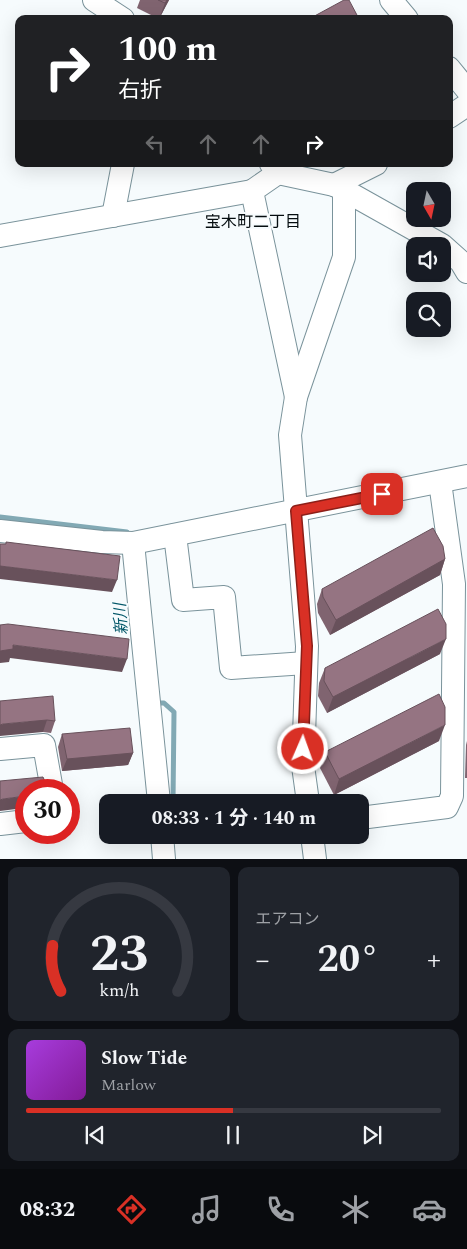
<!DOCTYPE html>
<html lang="ja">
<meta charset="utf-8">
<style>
:root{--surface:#171b24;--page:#20242c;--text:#f1f3f6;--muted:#9ea1a6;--line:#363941;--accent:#d93025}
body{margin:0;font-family:Spectral,"Noto Sans JP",serif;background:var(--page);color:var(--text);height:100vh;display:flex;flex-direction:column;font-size:19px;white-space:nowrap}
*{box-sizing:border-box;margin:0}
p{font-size:16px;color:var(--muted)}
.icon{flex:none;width:28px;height:28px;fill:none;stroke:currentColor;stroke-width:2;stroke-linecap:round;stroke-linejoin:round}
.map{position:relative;height:859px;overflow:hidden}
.panel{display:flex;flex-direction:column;gap:8px;padding:8px;background:#0d0f14;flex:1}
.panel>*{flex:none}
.top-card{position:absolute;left:15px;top:15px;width:438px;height:152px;border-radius:10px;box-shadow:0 5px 20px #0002;background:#202124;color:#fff;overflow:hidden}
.needle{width:32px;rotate:171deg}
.tools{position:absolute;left:406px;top:182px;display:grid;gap:10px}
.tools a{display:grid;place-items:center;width:45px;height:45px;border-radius:10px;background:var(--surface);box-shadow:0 5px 20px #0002;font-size:25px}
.speed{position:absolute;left:15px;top:779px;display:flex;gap:10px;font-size:25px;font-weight:700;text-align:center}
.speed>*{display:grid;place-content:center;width:65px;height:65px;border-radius:50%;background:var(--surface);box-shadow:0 5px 20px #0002;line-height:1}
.speed .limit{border:8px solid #d22;background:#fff;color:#111}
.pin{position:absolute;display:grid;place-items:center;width:42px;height:42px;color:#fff;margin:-21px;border-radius:10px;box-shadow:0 2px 8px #0006}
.me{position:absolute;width:55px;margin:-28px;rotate:2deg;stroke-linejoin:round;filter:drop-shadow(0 0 4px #0008)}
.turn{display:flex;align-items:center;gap:18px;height:105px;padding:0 20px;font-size:22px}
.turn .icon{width:65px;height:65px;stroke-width:2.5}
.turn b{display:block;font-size:35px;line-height:42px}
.lanes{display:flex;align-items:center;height:48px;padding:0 20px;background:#0003;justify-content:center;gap:25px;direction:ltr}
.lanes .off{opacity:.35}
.big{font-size:38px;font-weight:700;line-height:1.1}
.panel .tile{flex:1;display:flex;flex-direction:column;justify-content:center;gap:8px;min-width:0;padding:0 18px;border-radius:10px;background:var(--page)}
.panel .dial{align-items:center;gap:0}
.dial svg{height:130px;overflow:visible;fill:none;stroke:var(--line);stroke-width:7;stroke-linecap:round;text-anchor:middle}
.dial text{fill:var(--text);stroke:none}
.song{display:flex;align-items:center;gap:15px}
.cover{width:60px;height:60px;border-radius:8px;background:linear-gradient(135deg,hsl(280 70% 55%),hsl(290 70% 35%))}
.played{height:5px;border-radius:2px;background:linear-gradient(90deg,var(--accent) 50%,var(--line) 50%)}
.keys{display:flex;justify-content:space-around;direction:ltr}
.heat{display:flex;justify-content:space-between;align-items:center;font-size:28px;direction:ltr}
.panel .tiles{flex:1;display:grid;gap:8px;grid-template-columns:1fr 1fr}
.tile:last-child{grid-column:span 2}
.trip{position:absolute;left:99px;top:794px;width:270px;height:50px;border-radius:10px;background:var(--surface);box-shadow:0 5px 20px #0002;font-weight:700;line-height:50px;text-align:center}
.tabs{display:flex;height:80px;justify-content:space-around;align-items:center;background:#090b0e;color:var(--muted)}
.tabs .icon{width:35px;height:35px}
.tabs .active{color:var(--accent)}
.tabs b{font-size:22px;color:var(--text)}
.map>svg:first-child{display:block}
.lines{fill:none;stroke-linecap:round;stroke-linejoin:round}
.stream{stroke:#82a9b4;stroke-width:5}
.minor-casing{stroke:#7a939b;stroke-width:24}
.minor{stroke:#fff;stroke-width:22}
.wall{fill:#806470}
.shaded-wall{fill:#68515b}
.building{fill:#957482;stroke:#68515b}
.route-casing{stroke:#8d1f18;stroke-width:12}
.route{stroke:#d93025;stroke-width:9}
.labels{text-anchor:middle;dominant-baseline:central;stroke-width:4;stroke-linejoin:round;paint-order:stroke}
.neighbourhood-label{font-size:16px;fill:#050d10;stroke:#f6fbfd}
.water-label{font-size:16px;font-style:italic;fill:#035769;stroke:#f6fbfd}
</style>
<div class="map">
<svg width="467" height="859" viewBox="0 0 467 859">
<rect width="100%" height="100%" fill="#f6fbfd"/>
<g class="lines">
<g class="stream">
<path d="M0 517 127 532V536"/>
<path d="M154 703H164L174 712 173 802"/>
</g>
<defs>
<g id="minor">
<path d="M94 0 123 19"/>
<path d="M391 0 407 19"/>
<path d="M449 68 467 90"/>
<path d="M449 117 467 105"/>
<path d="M271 164 278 173 334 185 344 190 442 245 461 262 467 272"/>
<path d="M278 173 252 191 296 397"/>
<path d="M334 185 376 164"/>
<path d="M113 216 123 164"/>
<path d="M0 236 252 191"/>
<path d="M0 531 102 542 133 543 467 476"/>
<path d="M175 535 183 600 224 597 231 668 306 663"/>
<path d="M133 543 159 802"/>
<path d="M0 749 44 745 52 790"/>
<path d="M308 802 303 766 307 646 290 435 296 397 344 257V190"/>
<path d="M360 818 447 807 452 796 454 584 440 482"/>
<path d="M0 824 26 821"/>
<path d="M162 835 164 859"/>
<path d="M312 835 315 859"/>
</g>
</defs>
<use href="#minor" class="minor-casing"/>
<use href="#minor" class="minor"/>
</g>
<g class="wall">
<path d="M140 0H169L159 19 137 8Z"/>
<path d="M445 559 440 575 330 635 318 613 317 604 322 589Z"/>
<path d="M440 654 327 713 318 696 319 683 325 668Z"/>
<path d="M0 701 55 721 51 733 43 732Z"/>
<path d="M62 734 133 753 128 765 62 771 58 747Z"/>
<path d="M439 741 334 795 320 768 325 752Z"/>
<path d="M467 741V778H465L466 745Z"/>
</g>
<g class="shaded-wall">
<path d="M167 0H169L159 19 165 3Z"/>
<path d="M445 559 440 575 330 635 336 620Z"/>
<path d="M0 566H2L117 580 112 592 0 579Z"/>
<path d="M446 639 440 654 327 713 333 697Z"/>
<path d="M13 645 127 659 122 672 10 658 9 662 0 663V651Z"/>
<path d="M47 720 43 732 0 736V725L3 724Z"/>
<path d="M445 725 439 741 334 795 339 779Z"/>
<path d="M133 753 128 765 62 771 67 759Z"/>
<path d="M26 796V803L24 808 0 811V800L3 799Z"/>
</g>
<g class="building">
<path d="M158 0H167L165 3Z"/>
<path d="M344 0H349L358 17 354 19H309Z"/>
<path d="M433 528 443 546 445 559 336 620 323 597 322 589Z"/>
<path d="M6 542 120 556 117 580 0 566V544H6Z"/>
<path d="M438 609 446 624V639L333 697 324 681 325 668Z"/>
<path d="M8 624 129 639 127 659 13 645V649L0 651V625Z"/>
<path d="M439 694 445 707V725L339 779 325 752Z"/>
<path d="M53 696 55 721 47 720 3 724 0 725V701Z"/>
<path d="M130 728 133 753 67 759 62 734Z"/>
<path d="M43 777 47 786 54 790H26V796L3 799 0 800V781Z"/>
</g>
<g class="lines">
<defs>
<path id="route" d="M303 749 307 646 296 511 382 494"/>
</defs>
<use href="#route" class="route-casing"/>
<use href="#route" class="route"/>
</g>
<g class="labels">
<g class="neighbourhood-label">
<text x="253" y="222">宝木町二丁目</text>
</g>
<g class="water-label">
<text transform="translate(121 619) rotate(-94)">新川</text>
</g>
</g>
</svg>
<div class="tools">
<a><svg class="needle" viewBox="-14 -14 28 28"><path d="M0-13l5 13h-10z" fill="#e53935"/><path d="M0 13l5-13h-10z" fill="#9ea1a6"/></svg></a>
<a><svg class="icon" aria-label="sound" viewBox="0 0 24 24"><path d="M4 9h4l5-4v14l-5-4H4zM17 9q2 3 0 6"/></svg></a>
<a><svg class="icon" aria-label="search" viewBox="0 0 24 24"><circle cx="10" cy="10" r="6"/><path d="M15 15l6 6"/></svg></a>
</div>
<div class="speed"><div class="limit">30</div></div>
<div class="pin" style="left:382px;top:494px;background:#d93025"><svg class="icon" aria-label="arrive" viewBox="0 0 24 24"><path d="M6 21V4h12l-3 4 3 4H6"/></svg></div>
<svg class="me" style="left:303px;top:749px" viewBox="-20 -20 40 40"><circle r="17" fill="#d93025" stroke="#fff" stroke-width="3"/><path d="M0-11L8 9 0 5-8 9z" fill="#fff"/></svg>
<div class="trip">08:33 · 1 分 · 140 m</div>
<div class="top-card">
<div class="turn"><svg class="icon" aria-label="right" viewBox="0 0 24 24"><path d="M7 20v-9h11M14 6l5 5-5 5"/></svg><div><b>100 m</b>右折</div></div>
<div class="lanes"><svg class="icon off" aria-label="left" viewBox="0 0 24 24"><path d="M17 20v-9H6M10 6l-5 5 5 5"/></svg><svg class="icon off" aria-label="ahead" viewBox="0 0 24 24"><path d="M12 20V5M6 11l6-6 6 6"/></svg><svg class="icon off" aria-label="ahead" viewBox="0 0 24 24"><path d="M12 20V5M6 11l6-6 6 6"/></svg><svg class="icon" aria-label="right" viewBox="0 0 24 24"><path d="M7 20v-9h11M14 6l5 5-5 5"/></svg></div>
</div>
</div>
<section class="panel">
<div class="tiles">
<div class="tile dial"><svg viewBox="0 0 100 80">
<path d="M14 69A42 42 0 1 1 86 69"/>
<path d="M14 69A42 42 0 0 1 9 41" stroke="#d93025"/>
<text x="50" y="56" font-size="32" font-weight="700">23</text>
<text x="50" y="72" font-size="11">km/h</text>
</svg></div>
<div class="tile"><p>エアコン</p>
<div class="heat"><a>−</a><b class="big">20°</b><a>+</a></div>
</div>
<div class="tile">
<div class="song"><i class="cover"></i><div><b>Slow Tide</b><p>Marlow</p></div></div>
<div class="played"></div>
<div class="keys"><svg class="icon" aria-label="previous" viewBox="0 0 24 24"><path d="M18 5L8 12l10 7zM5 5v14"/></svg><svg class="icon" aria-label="pause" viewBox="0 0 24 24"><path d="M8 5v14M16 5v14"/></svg><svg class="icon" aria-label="next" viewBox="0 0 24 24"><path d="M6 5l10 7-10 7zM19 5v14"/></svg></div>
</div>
</div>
</section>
<nav class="tabs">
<b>08:32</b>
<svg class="icon active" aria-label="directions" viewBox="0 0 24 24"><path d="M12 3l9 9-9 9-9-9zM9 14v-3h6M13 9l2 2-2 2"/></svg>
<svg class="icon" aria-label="music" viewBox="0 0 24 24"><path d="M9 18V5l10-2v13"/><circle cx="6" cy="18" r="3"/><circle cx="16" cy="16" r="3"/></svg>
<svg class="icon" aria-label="phone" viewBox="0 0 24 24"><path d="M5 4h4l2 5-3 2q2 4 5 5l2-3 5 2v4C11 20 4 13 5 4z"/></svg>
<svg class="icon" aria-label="climate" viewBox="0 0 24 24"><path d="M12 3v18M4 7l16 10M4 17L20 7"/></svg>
<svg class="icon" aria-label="car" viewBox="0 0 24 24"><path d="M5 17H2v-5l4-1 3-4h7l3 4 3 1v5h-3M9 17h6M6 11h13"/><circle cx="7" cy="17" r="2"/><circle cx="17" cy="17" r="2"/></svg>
</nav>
